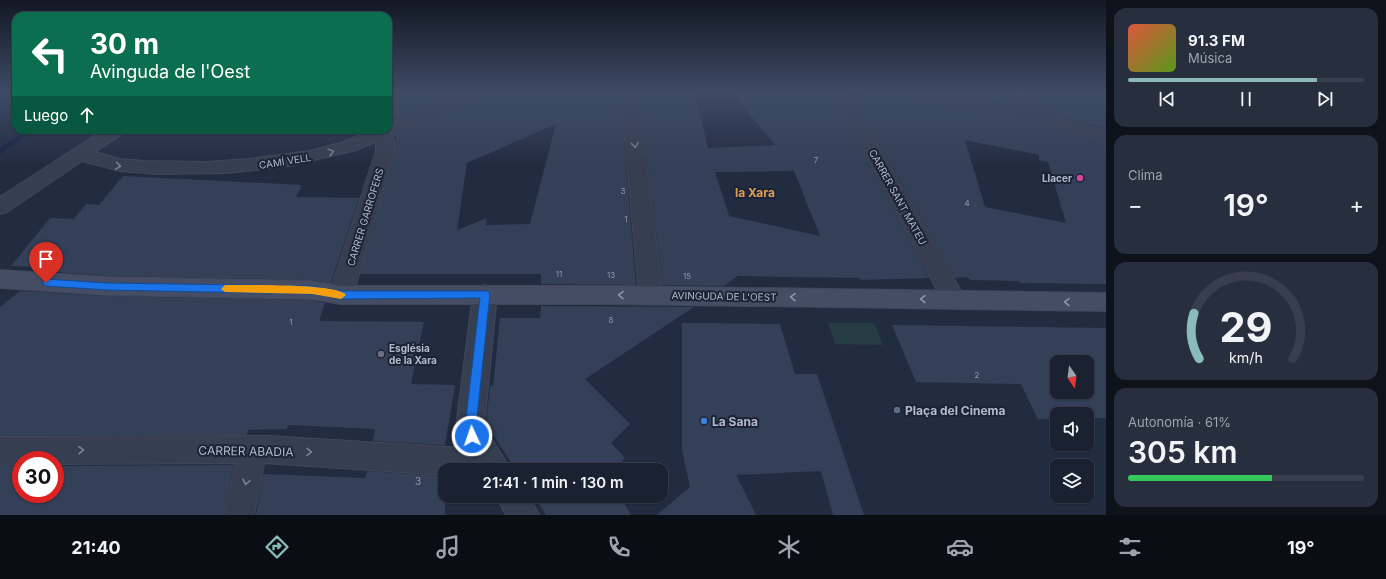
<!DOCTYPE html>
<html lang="es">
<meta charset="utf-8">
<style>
:root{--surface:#1a2131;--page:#272e3d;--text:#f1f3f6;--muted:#9fa3ab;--line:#383e4d;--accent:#8bbbb9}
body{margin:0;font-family:Inter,sans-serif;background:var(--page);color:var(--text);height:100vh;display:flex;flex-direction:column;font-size:15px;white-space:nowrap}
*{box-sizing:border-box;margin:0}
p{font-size:13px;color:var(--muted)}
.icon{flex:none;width:22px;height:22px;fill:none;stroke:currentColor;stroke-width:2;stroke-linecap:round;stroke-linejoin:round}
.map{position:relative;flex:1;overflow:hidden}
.details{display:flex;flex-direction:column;gap:8px;padding:8px;background:#0e121b;width:280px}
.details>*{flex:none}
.banner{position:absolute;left:12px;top:12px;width:380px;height:122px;border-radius:12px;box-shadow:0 1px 3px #0004,0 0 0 1px var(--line);background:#0b6e4f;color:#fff;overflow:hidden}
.needle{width:26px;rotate:166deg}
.tools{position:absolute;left:1050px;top:355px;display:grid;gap:8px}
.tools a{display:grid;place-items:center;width:44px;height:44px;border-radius:8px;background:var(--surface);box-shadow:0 1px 3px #0004,0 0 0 1px var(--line);font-size:20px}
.speed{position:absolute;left:12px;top:451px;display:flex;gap:8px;font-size:20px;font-weight:700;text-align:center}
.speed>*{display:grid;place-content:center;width:52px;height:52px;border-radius:50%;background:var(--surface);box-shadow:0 1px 3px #0004,0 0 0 1px var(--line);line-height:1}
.speed .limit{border:6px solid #d22;background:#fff;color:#111}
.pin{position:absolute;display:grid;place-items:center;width:34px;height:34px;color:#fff;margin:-41px -17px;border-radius:50% 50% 50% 0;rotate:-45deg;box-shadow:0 0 4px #0007}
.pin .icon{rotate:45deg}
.me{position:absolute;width:44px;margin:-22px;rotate:357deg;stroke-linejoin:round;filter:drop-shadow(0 0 3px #0008)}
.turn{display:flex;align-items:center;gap:14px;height:84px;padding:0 12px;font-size:18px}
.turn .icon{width:52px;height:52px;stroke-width:2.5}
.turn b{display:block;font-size:28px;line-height:34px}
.then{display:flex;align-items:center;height:38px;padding:0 12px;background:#0003;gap:8px;font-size:15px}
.big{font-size:30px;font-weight:600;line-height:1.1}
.details .widget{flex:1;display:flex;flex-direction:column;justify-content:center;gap:6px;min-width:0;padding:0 14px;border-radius:12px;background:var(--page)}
.details .dial{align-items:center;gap:0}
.dial svg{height:104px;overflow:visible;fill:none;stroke:var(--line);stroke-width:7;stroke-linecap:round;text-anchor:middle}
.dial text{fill:var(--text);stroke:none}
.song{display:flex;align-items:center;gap:12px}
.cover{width:48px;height:48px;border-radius:6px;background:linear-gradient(135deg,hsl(10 70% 55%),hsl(90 70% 35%))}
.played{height:4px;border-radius:2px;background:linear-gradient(90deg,var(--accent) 80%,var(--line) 80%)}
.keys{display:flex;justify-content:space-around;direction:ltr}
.heat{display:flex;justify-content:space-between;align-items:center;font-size:22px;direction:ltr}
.charge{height:6px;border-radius:3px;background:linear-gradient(90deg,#34c759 61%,var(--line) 0)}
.trip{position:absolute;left:438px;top:463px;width:230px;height:40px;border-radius:12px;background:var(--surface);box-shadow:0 1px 3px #0004,0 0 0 1px var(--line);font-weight:600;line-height:40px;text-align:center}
.tab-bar{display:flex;height:64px;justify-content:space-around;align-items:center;background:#0a0d14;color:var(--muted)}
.tab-bar .icon{width:28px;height:28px}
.tab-bar .active{color:var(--accent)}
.tab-bar b{font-size:18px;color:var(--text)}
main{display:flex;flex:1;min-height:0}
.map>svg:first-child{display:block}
.green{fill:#243c42}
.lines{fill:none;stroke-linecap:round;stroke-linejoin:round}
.stream{fill:#132240;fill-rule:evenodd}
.building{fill:#334057;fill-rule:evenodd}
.pedestrian-casing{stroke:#3f485a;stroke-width:2}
.minor-casing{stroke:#3f485a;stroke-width:2}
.secondary-casing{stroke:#3f485a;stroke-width:2}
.pedestrian{fill:#363f51;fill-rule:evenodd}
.minor{fill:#363f51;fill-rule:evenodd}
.secondary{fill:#444d64;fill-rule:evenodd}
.oneway{stroke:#7a8394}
.oneway2{stroke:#8c94a7}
.route{fill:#1a73e8;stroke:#114b97}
.slow{fill:#f59e0b}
.hotel-dot{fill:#d1479c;stroke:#1b2436;stroke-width:1.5}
.worship-dot{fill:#6b7280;stroke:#1b2436;stroke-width:1.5}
.service-dot{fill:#5c6f8a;stroke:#1b2436;stroke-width:1.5}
.shop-dot{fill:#3f7fe0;stroke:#1b2436;stroke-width:1.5}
.labels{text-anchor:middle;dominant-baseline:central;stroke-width:4;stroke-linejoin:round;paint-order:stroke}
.number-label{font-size:8px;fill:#909aac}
.street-label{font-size:10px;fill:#b2bacb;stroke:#1b2436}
.poi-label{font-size:10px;font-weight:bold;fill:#b2bacb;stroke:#1b2436;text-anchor:end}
.near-number-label{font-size:10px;fill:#909aac}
.quarter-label{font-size:12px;font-weight:bold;fill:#e09f58;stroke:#1b2436}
.near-poi-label{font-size:12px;font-weight:bold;fill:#b2bacb;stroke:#1b2436;text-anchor:start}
.near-street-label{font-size:12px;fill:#b2bacb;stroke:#1b2436}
</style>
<main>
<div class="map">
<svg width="1106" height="515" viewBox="0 0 1106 515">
<rect width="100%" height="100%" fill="#222c41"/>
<path class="green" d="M828 323H874L883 345 835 344Z"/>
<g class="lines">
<path class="stream" d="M25 130H34L0 154V148Z"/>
</g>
<g class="building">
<path d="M388 93H461L388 122Z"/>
<path d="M487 93H620L636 285 541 284V274H360L395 151 396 135 485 98ZM556 124 530 224 486 225 487 218 457 230 467 163Z"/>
<path d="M638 93H695L708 148 775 145 732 93H829L835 104 837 103 929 278 860 280 859 278 738 276 724 286 663 285ZM794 171 820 236 729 216 715 172Z"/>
<path d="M865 93H911L914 98 1106 141V284L1020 283 1019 281 971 280 966 277 955 278 853 97ZM965 140 1039 155V160L1048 162 1066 223 985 207Z"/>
<path d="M947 93H1006L1021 109Z"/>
<path d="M1027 93H1106V128L1055 117Z"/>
<path d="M123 176 302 185 296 197 359 198 331 283 312 280 107 276 45 271 51 267 11 266 50 218 74 219 86 204 99 205Z"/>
<path d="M20 291 107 296 312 300 325 303 319 321 424 322 411 384 455 385 445 445 373 441 375 429 288 425 287 429 248 430 247 435 0 436V307Z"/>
<path d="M541 306 694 307 585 379 630 424 611 443 625 458 614 470H516L486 424 490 386H493L500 318H540Z"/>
<path d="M682 323 780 324 795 374H817L864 515H833L821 471 736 475 756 515H657L690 487 682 450Z"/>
<path d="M892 325 1106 328V418H1087V414H1057V419H1038L1021 384 916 382ZM1057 362H1087V392H1057Z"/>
<path d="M234 465 223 515H0V466H21V494H55V466Z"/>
<path d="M367 471 440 476 439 482 445 483V515H256L263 474 365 478Z"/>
<path d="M534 496H620L631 515H546Z"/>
</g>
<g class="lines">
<defs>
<path id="pedestrian" d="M385 133 391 135 394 139V151L353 295 349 301 341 304 333 301 329 295 376 151V139L379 135Z"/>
<g id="minor">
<path d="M464 93H486L484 97 356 150 289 166 227 173 158 174 120 171 82 161 7 212 0 214V197L104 130H125L122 134 95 152 120 159 146 161 206 162 248 159 310 151 344 142 373 130H388V124Z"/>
<path d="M621 93H637L663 296 659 302 651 305 643 302 639 296Z"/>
<path d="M833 93H849L962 293 966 300 962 307 954 309 946 307Z"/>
<path d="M912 93H941L1026 112 1007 93H1025L1054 118 1106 130V140L920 98 914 97Z"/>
<path d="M485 285 493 288 497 294 484 427 505 460 509 470H445V475L264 463 254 515H224L236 463 55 464V460H21V464L0 465V437L268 436 464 448 456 427 473 294 477 288Z"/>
<path d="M496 496H529L539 515H506Z"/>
</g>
<path id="secondary" d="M0 270 107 277 312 281 341 286H613L1106 293V311L613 304H341L312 299 107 295 0 288Z"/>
</defs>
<use href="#pedestrian" class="pedestrian-casing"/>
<use href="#minor" class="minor-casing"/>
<use href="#secondary" class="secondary-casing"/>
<use href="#pedestrian" class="pedestrian"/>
<use href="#minor" class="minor"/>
<use href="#secondary" class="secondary"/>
</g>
<defs><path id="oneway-chevron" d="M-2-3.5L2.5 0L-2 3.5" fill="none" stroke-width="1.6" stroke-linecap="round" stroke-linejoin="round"/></defs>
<g class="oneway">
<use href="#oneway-chevron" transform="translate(635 145) rotate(84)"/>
<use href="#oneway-chevron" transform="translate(331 152) rotate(-15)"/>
<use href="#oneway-chevron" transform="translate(118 166) rotate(9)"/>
<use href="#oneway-chevron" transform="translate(81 450) rotate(-1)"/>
<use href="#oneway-chevron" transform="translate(309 452) rotate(4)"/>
<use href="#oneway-chevron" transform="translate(246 482) rotate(102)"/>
</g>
<g class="oneway2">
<use href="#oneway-chevron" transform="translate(621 295) rotate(-179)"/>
<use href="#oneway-chevron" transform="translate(793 297) rotate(-179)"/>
<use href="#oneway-chevron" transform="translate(923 299) rotate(-178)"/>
<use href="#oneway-chevron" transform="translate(1067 302) rotate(-179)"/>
</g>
<linearGradient id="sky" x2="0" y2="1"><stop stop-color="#131824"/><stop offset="0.56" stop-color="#3e4b65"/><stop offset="1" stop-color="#3e4b65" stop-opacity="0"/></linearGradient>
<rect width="1106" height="165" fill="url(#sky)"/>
<path class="route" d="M46 279 107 283 312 286 341 291H488L490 294 476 427 478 436 476 440 472 442 468 440 465 427 480 298 341 299 312 294 107 290 46 286 42 283Z"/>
<path class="slow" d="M225 285C243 285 340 283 346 295L341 299 312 294 225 292 221 289Z"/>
<circle class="hotel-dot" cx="1080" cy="178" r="4"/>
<circle class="worship-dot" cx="381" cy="354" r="4"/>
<circle class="service-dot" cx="897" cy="410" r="4"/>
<circle class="shop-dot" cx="704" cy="421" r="4"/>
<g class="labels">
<g class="number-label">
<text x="816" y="160">7</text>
<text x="623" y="191">3</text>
<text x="967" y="203">4</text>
<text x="626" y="219">1</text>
<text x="559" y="274">11</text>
<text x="611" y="275">13</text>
<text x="687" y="276">15</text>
<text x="611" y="320">8</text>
<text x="291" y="322">1</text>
<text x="977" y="375">2</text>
</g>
<g class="street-label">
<text transform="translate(285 161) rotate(-9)">CAMÍ VELL</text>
<text transform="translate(898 197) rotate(61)">CARRER SANT MATEU</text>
<text transform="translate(365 217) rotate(-73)">CARRER GARROFERS</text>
<text transform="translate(724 296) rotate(1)">AVINGUDA DE L'OEST</text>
</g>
<g class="poi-label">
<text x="1072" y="178">Llacer</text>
<text x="389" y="348" text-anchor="start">Església<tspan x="389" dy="12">de la Xara</tspan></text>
</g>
<g class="near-number-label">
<text x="418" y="481">3</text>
</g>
<g class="quarter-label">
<text x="755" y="192">la Xara</text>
</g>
<g class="near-poi-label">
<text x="905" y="410">Plaça del Cinema</text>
<text x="712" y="421">La Sana</text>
</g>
<g class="near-street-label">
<text transform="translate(246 451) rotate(1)">CARRER ABADIA</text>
</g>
</g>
</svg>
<div class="tools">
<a><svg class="needle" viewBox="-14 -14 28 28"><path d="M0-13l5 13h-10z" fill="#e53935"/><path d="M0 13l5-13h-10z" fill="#9fa3ab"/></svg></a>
<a><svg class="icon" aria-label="sound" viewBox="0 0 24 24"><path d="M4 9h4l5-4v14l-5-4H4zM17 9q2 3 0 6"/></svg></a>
<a><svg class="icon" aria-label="layers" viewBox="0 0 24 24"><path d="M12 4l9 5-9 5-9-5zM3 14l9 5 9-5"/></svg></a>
</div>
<div class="speed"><div class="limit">30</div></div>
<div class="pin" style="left:46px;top:283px;background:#d93025"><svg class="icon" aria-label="arrive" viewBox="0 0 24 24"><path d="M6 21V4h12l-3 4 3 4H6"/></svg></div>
<svg class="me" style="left:472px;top:436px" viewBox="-20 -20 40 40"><circle r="17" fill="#1a73e8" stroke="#fff" stroke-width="3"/><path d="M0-11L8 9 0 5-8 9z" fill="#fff"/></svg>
<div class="trip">21:41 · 1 min · 130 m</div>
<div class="banner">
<div class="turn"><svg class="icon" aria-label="left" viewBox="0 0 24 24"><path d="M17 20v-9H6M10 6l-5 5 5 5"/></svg><div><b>30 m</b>Avinguda de l'Oest</div></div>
<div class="then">Luego<svg class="icon" aria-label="ahead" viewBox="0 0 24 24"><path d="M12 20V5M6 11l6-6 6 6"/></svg></div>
</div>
</div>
<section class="details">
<div class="widget">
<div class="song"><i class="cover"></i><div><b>91.3 FM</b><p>Música</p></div></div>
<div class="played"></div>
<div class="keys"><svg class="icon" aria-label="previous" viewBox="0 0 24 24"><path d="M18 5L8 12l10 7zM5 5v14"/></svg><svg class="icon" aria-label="pause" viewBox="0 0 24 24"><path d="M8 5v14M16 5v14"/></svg><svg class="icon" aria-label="next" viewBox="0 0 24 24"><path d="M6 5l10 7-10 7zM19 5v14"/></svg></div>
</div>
<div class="widget"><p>Clima</p>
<div class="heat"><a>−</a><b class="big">19°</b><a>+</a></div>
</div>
<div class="widget dial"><svg viewBox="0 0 100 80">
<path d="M14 69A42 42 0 1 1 86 69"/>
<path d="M14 69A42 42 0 0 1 10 34" stroke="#8bbbb9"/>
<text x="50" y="56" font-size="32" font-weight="700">29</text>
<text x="50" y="72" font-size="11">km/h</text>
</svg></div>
<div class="widget"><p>Autonomía · 61%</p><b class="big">305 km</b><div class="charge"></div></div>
</section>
</main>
<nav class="tab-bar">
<b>21:40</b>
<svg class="icon active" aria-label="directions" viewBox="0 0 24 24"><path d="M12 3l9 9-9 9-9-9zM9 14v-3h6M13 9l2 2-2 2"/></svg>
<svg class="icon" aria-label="music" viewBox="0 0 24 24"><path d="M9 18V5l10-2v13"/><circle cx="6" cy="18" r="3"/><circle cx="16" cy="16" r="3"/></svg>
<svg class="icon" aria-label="phone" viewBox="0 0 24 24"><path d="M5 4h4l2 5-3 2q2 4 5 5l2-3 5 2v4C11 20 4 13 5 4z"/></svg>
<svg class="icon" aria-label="climate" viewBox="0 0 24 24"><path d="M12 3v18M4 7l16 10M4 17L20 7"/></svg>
<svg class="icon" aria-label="car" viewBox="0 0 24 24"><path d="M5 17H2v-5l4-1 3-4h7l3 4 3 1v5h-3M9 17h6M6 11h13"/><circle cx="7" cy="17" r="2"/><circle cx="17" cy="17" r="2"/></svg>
<svg class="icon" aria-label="filters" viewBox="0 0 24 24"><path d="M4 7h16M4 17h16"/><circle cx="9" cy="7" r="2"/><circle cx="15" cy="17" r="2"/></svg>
<b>19°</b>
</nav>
